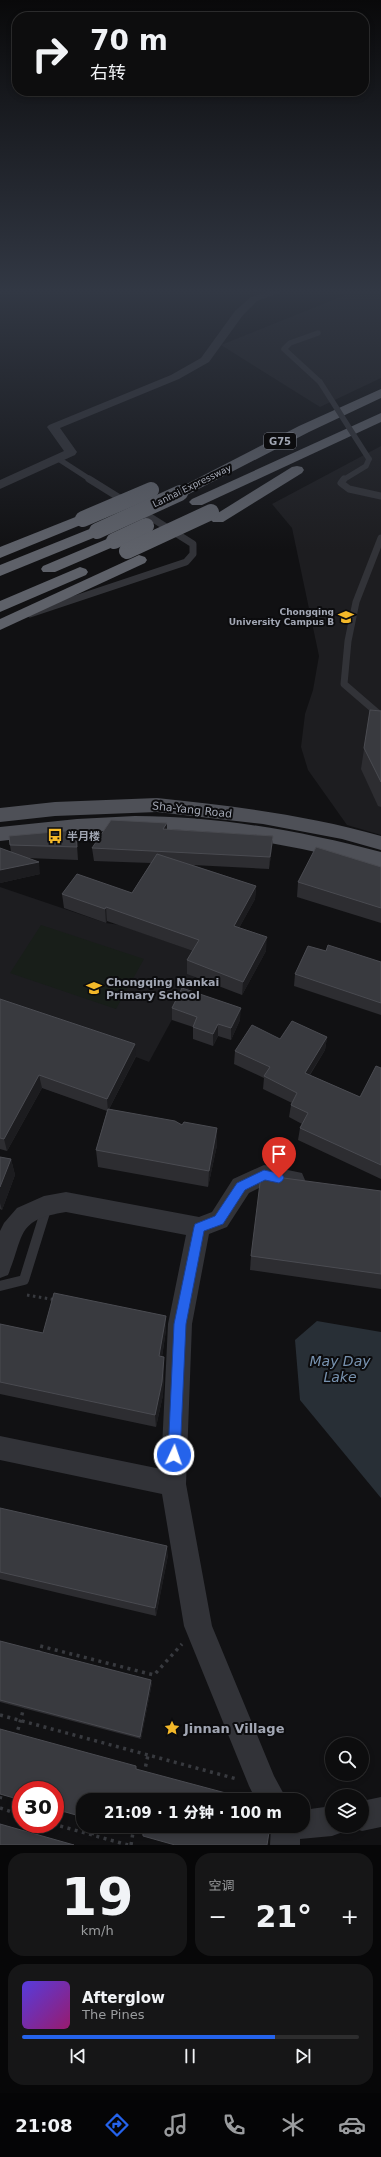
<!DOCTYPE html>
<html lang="zh">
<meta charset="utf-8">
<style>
:root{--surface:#0d0d0e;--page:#161617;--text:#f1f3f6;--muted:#9a9c9e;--line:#2d2d2e;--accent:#2563eb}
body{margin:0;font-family:"DejaVu Sans","Noto Sans SC",sans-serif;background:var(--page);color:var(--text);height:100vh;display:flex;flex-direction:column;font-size:15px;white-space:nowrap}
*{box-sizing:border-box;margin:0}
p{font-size:13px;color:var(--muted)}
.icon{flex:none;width:22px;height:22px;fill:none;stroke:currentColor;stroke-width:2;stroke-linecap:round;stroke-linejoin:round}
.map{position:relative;height:1845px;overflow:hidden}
.panel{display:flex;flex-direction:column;gap:8px;padding:8px;background:#070708;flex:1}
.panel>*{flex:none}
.banner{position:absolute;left:12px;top:12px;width:357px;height:84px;border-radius:16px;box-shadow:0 2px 6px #0003,0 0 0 1px var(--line);background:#0d0d0e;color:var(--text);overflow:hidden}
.tools{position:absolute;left:325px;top:1737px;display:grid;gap:8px}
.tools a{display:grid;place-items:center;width:44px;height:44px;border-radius:50%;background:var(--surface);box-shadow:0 2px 6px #0003,0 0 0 1px var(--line);font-size:20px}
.speed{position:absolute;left:12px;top:1781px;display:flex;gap:8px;font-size:20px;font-weight:700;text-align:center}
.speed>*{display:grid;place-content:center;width:52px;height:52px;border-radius:50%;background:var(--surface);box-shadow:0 2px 6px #0003,0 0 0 1px var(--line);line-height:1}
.speed .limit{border:6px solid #d22;background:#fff;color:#111}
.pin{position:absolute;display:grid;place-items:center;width:34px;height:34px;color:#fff;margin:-41px -17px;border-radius:50% 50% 50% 0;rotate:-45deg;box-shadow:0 0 4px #0007}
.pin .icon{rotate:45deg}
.me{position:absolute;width:44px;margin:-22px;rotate:3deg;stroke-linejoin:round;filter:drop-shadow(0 0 3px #0008)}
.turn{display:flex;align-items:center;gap:14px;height:84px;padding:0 12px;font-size:18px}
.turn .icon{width:52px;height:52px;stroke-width:2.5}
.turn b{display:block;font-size:28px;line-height:34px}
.big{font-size:30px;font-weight:800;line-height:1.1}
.panel .widget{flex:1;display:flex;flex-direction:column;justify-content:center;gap:6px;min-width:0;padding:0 14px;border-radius:16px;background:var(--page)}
.panel .dial{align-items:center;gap:0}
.dial b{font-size:52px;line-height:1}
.song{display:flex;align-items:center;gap:12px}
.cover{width:48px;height:48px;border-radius:6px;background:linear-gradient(135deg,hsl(250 70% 55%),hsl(320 70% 35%))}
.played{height:4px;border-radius:2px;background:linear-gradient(90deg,var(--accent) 75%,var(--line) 75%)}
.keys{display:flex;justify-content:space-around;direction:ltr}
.heat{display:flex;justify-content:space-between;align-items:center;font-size:22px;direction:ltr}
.panel .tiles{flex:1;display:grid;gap:8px;grid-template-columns:1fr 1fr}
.widget:last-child{grid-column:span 2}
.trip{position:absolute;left:76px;top:1793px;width:234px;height:40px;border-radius:16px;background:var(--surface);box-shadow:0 2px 6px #0003,0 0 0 1px var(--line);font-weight:800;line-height:40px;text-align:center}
.tab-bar{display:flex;height:64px;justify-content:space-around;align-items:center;background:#050506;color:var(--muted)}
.tab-bar .icon{width:28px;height:28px}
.tab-bar .selected{color:var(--accent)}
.tab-bar b{font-size:18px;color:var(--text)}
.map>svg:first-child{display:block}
.built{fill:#1d1d20}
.green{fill:#181e19}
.water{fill:#282f36}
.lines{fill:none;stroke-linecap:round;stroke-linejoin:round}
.path-far1{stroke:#383a3f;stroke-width:3;stroke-dasharray:2.5 3.5;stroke-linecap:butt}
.path{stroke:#383a3f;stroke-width:3.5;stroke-dasharray:3 4.5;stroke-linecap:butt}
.lane-far3{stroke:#323338;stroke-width:5.5}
.lane-far2{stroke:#323338;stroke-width:7}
.lane-far1{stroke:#323338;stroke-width:8}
.lane{stroke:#323338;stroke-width:10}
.street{fill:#323338;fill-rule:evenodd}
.primary{fill:#4e5057;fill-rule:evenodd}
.highway{fill:#5e6169;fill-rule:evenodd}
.lane-bridge{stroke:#323338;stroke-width:5.5}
.highway-bridge{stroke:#5e6169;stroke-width:16}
.wall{fill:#2d2d31}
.shaded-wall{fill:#1c1c1f}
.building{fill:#393a3f;stroke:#4a4b51}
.route{fill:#2563eb;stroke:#184099}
.labels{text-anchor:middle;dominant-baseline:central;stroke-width:4;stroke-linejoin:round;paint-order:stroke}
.far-street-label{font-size:9px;fill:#a2a7b4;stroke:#0c0c0e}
.far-poi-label{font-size:9px;font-weight:bold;fill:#a2a7b4;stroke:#0c0c0e;text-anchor:end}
.shield{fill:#0c0c0e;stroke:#757882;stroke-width:1}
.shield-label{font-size:10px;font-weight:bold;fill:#a2a7b4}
.street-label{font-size:11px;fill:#a2a7b4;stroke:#0c0c0e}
.poi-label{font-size:11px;font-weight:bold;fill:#a2a7b4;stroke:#0c0c0e;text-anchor:start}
.near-poi-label{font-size:13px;font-weight:bold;fill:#a2a7b4;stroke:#0c0c0e;text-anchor:start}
.near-water-label{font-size:14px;font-style:italic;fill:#7893b0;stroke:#0c0c0e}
</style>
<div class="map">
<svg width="381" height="1845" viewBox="0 0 381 1845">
<rect width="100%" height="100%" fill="#111113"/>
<g class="built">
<path d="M338 292H381V378L320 407 221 345 343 296Z"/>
<path d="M381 446V835L347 825 308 770 301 747 305 714 313 690 319 656 292 528 272 504Z"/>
<path d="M0 887 106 923 120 925 199 953 188 973 195 977 149 1062 136 1057 108 1111 0 1073Z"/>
</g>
<path class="green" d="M41 925 144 959 116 1009 10 973Z"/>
<path class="water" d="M317 1321 381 1332V1498L300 1400 295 1340Z"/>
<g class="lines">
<path class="path-far1" d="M27 1295 56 1300"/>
<g class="path">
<path d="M38 1653 40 1646 154 1675 182 1644"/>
<path d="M0 1715 237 1779"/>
<path d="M16 1737 24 1707"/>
<path d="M144 1774 148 1755"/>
<path d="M0 1799 2 1792"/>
<path d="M0 1808 21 1815"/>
<path d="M53 1824 128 1845"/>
<path d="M92 1835 94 1826"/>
<path d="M131 1845 134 1826"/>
</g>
<g class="lane-far3">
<path d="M318 333 290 343 284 349 320 382"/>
<path d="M57 458 91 480"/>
<path d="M343 480 366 466 369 459"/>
</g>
<g class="lane-far2">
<path d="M89 479 126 502"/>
<path d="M344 479 341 483 349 489 381 496"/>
<path d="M30 614 186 562 193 554V544L139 510"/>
<path d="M380 715 344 684 348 641 356 602 381 538"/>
</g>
<path class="lane-far1" d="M379 714 381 716"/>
<path class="lane" d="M0 1286 24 1280 47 1206"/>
<g class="street">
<path d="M268 292H281L257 301 243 315 209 362 179 379 60 428 77 452 75 455 0 489V480L64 451 47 427 49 425 171 375 201 358 235 311 251 297Z"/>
<path d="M264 1165 302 1173 305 1180 302 1187 294 1190 265 1185 249 1193 227 1227 209 1234 192 1324 186 1484 212 1626 274 1776 287 1800H256L249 1786 184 1626 162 1494 0 1460V1436L161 1469 168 1324 186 1235 66 1212C15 1220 25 1235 8 1275L0 1278V1231L4 1223 17 1208 44 1196 66 1192 199 1217 212 1212 233 1179Z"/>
<path d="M381 1797V1827L362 1831 351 1827 362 1826V1801Z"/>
<path d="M332 1806V1826H345L343 1832 332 1836 300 1839V1845H270L271 1826H303V1810Z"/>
</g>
<g class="primary">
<path d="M157 798C233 806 307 815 381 836V850L342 839 263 824 157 812 55 816 0 822V808L55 802Z"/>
<path d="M135 816C218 816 301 831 381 852V868C307 848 231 833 154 830 103 829 51 835 0 841V827L77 819Z"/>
</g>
<g class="highway">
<path d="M381 389V398L309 432 185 496H175L172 493 175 490 299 426Z"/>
<path d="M381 413V422L202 505H192L189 502 192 499Z"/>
<path d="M297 466 302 467 304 470 302 473 223 522H213L210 519 213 516 292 467Z"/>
<path d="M83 514 88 516 91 519 88 522 0 558V547Z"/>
<path d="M97 526 103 528 105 531 103 534 0 576V565Z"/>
<path d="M114 536 120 538 122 541 120 544 55 572H43L41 569 43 566Z"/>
<path d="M139 555 145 557 147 560 145 563 0 630V619Z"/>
<path d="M80 567 86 569 88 572 86 575 0 612V601Z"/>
</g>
<path class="lane-bridge" d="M320 382 369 459"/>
<g class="highway-bridge">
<path d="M83 519 151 490"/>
<path d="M97 531 180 493"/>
<path d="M114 541 146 526"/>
<path d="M127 551 211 512"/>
</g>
</g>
<g class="wall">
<path d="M370 710 381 711V807L378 806 361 769Z"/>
<path d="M167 829 273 836 272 848 269 869 193 865 256 886 255 899 239 928 266 951 242 995 187 974V960L193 951 107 921 106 923 64 908 62 894 132 893 151 863 94 861 92 848Z"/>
<path d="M76 830 78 860 27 858 40 874 0 883V848L11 852 10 845Z"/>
<path d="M381 867V923L297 897 298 882Z"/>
<path d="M326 951 381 962V1015L294 986 295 974Z"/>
<path d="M0 999 136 1056 109 1109 182 1125 217 1128V1145L208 1187 98 1167 96 1150 107 1111 42 1088 7 1151 0 1149Z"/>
<path d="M172 1008 240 1020 231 1040 218 1036 213 1046 193 1039V1027L172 1020Z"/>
<path d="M327 1037 325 1050 310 1075 360 1097 381 1068V1179L298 1140 300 1128 302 1124 289 1117 291 1105 292 1103 263 1089 264 1078 234 1064 235 1051 280 1039Z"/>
<path d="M0 1157 11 1159 15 1175 2 1210 0 1209Z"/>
<path d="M381 1191V1289L250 1270 251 1256Z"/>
<path d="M166 1316V1330L162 1357 164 1371 163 1395 156 1427 0 1394V1324L43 1333Z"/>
<path d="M0 1508 168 1555 156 1616 0 1579Z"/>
<path d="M0 1641 152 1683 141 1739 0 1702Z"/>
</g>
<g class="shaded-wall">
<path d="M167 823V836L163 829Z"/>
<path d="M273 836 272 848 269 869 270 857Z"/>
<path d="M39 862 40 874 0 883V870Z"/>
<path d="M256 886 255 899 233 939 234 926Z"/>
<path d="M106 907 107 921 106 923 105 909Z"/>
<path d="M267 937 266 951 242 995 243 982Z"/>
<path d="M241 1008 240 1020 231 1040V1028Z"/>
<path d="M218 1024V1036L213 1046V1034Z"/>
<path d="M327 1037 325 1050 303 1085 305 1073Z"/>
<path d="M135 1044 136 1056 108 1111 107 1099Z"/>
<path d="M39 1075 42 1088 7 1151 4 1139Z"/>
<path d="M217 1128V1145L208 1187 209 1171Z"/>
<path d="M11 1159 15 1175 2 1210 0 1203V1187Z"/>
<path d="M166 1316V1330L160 1370 159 1356Z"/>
<path d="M164 1357V1371L163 1395 156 1427 155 1415Z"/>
<path d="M167 1546 168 1555 156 1616 155 1608Z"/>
<path d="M151 1680 152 1683 141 1739 140 1737Z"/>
</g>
<g class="building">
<path d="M370 710 381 711V782L364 748Z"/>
<path d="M111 820 167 823 163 829 273 836 270 857 92 848Z"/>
<path d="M76 830 77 847 10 845 9 836Z"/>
<path d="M316 847 381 867V908L298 882Z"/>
<path d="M0 848 39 862 0 870Z"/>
<path d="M157 854 256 886 234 926 267 937 243 982 187 960 199 940 106 907 105 909 62 894 77 874 132 893Z"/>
<path d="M328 945 381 962V1003L295 974 308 946 326 951Z"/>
<path d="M182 988 241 1008 231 1028 218 1024 213 1034 193 1027 197 1017 172 1008Z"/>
<path d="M0 999 135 1044 107 1099 39 1075 4 1139 0 1138Z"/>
<path d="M292 1021 327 1037 305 1073 360 1097 376 1066 381 1068V1165L300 1128 308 1113 291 1105 297 1093 264 1076 270 1067 235 1051 252 1025 280 1039Z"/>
<path d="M108 1109 175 1121 182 1125 184 1122 217 1128 209 1171 96 1150Z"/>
<path d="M0 1157 11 1159 0 1187Z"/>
<path d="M261 1175 381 1191V1274L251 1256Z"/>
<path d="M54 1293 166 1316 159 1356 164 1357 162 1382 155 1415 0 1382V1324L43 1333Z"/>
<path d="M0 1508 167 1546 155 1608 0 1572Z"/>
<path d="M0 1641 151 1680 140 1737 0 1700Z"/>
<path d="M0 1729 136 1766V1769L252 1800H83V1817L55 1809V1790H21V1800L0 1794Z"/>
<path d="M0 1824 74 1845H0Z"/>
<path d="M116 1826H270L267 1845H175L143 1836V1834Z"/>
</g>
<linearGradient id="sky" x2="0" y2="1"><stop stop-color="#09090a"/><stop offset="0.53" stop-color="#323844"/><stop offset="1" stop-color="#323844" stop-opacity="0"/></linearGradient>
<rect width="381" height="550" fill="url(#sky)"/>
<path class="route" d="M264 1170 282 1174 284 1178 282 1181 279 1183 265 1180 245 1190 223 1224 204 1231 186 1324 180 1455 178 1460 174 1462 169 1460 168 1455 174 1324 194 1227 195 1224 215 1216 237 1183Z"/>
<defs>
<symbol id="university-bare" viewBox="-9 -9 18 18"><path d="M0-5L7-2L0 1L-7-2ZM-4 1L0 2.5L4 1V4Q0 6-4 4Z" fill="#f3b829" stroke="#0c0c0e" stroke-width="2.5" paint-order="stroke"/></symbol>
<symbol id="bus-bare" viewBox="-9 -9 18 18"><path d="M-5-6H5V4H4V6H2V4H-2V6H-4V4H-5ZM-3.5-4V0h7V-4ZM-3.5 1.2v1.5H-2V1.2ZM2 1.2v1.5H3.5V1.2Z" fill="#f3b829" stroke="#0c0c0e" stroke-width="2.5" paint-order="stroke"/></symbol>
<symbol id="school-bare" viewBox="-9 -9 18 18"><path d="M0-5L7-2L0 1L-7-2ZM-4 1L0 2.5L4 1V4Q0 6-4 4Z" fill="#f3b829" stroke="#0c0c0e" stroke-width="2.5" paint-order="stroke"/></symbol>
<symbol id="sight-bare" viewBox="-9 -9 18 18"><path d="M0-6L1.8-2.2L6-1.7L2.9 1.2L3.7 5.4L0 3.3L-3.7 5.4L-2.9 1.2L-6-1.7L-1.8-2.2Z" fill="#f3b829" stroke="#0c0c0e" stroke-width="2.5" paint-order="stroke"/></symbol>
</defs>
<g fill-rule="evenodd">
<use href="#university-bare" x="335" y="606" width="22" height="22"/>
<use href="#bus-bare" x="44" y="825" width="22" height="22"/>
<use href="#school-bare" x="83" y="977" width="22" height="22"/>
<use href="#sight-bare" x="161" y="1717" width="22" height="22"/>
</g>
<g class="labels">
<g class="far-street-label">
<text transform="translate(192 486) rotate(-26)">Lanhai Expressway</text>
</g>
<g class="far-poi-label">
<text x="334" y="612">Chongqing<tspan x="334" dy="10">University Campus B</tspan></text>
</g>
<rect class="shield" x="264" y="433" width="32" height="16" rx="3"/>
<g class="shield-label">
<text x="280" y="441">G75</text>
</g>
<g class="street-label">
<text transform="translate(192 810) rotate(6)">Sha-Yang Road</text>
</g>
<g class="poi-label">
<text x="67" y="836">半月楼</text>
<text x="106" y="982">Chongqing Nankai<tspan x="106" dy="13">Primary School</tspan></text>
</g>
<g class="near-poi-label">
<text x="184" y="1728">Jinnan Village</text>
</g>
<g class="near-water-label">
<text x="340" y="1361">May Day<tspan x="340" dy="16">Lake</tspan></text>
</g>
</g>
</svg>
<div class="tools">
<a><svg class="icon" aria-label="search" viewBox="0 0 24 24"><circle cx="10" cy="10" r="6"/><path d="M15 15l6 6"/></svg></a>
<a><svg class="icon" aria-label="layers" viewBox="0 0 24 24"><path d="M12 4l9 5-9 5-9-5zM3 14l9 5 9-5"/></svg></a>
</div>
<div class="speed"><div class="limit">30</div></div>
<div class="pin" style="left:279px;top:1178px;background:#d93025"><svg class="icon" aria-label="arrive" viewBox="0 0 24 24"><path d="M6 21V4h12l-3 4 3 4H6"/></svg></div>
<svg class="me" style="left:174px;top:1455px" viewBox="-20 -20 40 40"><circle r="17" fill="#2563eb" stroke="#fff" stroke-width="3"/><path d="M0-11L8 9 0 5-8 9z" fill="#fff"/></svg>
<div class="trip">21:09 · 1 分钟 · 100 m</div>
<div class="banner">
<div class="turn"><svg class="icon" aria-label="right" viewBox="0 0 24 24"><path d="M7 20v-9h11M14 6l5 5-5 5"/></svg><div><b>70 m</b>右转</div></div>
</div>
</div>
<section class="panel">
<div class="tiles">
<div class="widget dial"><b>19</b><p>km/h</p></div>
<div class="widget"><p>空调</p>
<div class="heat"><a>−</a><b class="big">21°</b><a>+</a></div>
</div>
<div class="widget">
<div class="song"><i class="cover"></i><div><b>Afterglow</b><p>The Pines</p></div></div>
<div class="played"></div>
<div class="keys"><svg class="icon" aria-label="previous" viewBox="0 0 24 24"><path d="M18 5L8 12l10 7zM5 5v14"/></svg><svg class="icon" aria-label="pause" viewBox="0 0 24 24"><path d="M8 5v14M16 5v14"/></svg><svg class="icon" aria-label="next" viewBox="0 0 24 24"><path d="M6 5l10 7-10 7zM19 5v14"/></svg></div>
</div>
</div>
</section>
<nav class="tab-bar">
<b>21:08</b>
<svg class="icon selected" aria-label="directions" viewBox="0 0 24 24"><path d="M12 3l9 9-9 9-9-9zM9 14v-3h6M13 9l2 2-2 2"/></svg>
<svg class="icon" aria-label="music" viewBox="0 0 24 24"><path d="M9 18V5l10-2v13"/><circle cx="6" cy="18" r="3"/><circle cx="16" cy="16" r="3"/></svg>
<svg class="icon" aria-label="phone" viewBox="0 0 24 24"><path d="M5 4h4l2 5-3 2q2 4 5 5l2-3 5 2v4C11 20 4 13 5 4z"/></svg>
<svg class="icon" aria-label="climate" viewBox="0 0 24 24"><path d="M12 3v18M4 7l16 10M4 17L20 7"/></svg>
<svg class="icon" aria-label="car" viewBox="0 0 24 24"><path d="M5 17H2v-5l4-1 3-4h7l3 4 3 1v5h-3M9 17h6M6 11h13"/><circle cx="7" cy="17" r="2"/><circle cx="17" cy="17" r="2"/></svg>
</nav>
